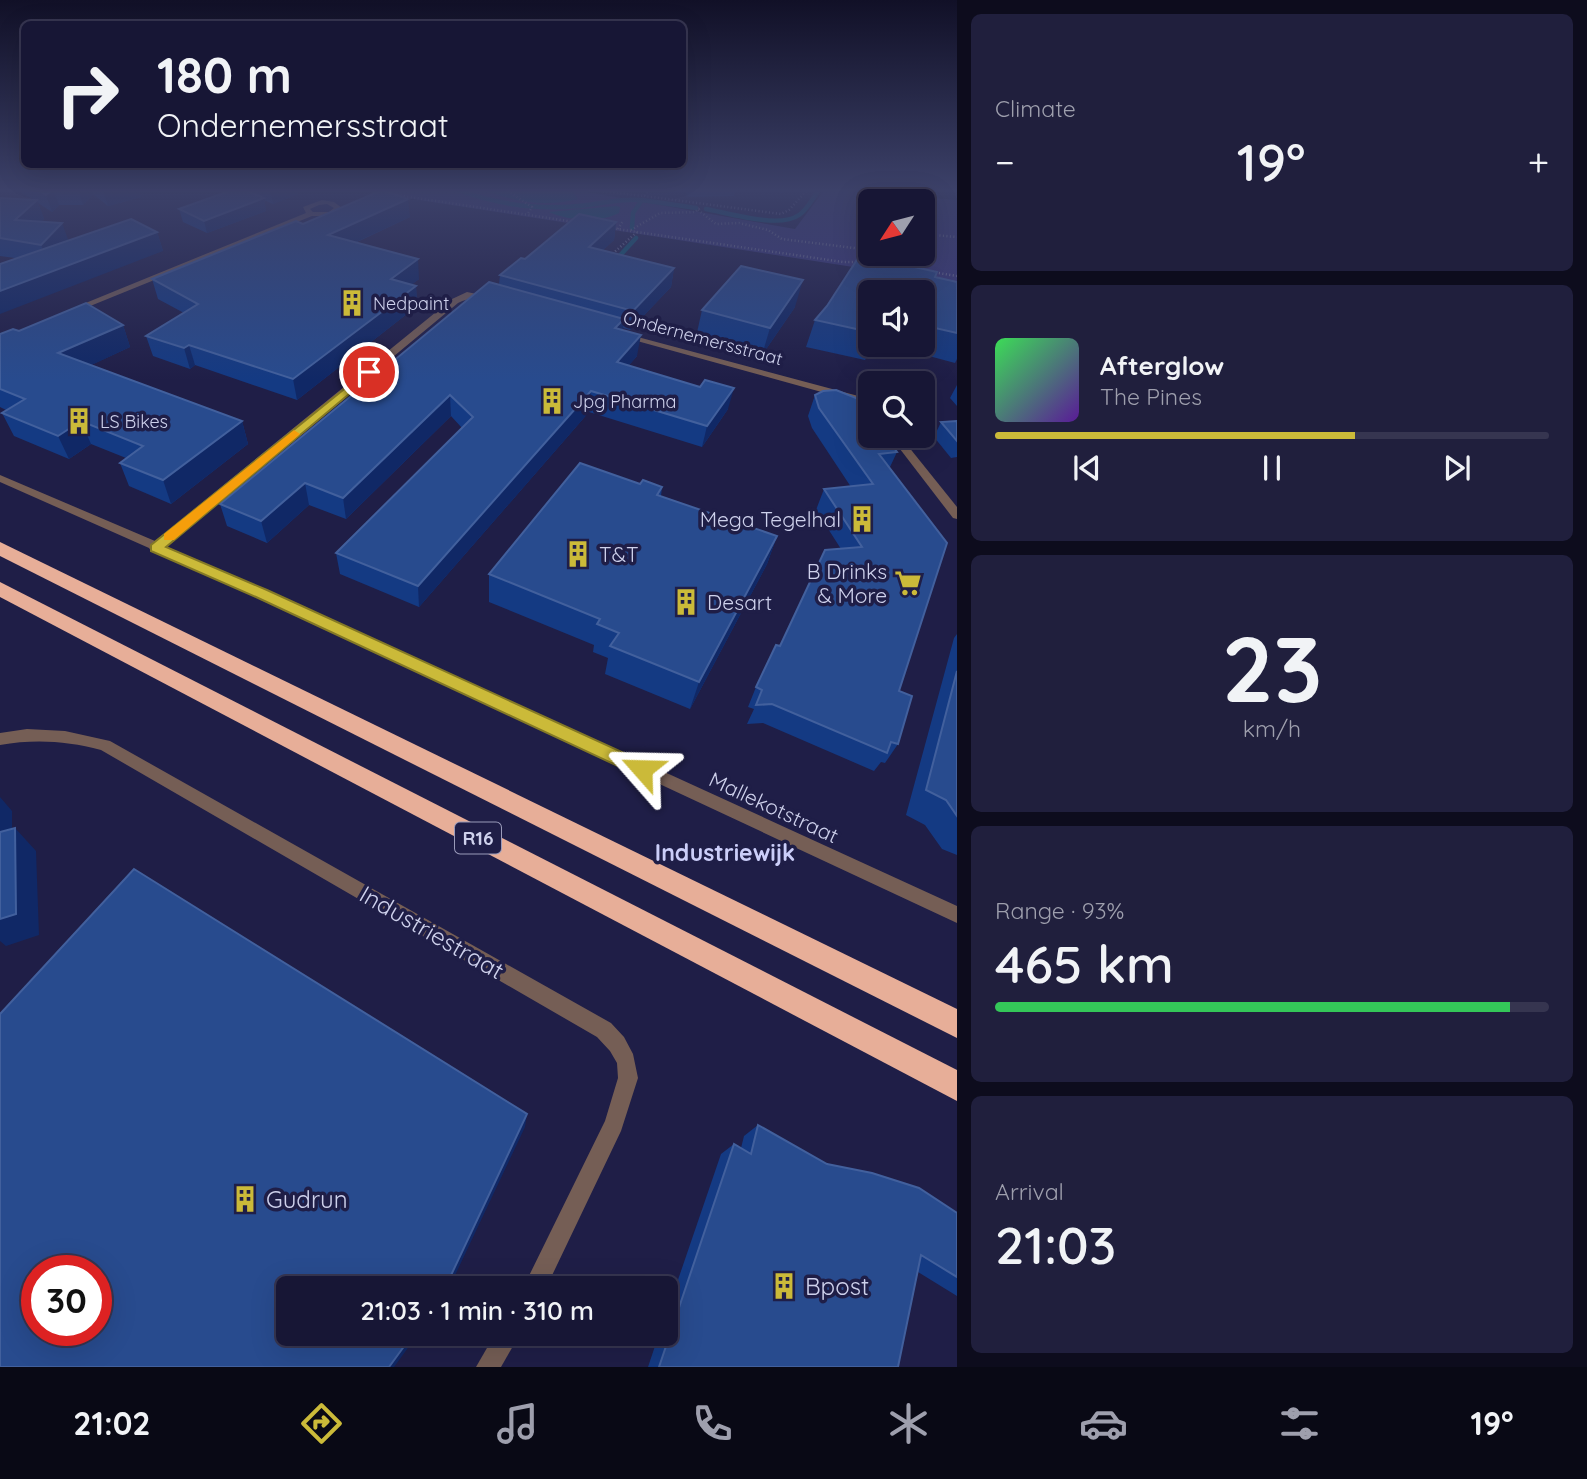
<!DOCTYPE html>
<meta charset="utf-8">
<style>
:root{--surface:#171635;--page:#201f3d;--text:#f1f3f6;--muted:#9e9fad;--line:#363550;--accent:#cbba39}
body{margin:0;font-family:Quicksand,sans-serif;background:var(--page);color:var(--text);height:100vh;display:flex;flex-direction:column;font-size:26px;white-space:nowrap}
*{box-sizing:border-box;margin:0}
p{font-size:23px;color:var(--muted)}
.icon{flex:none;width:38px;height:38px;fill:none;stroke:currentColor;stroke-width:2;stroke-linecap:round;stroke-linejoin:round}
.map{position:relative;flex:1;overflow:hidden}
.sheet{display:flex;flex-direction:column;gap:14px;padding:14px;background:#0d0c1d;width:630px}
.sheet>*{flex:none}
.banner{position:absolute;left:21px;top:21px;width:665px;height:147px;border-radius:10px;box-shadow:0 7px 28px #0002,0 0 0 2px var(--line);background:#171635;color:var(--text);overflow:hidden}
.needle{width:46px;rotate:234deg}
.controls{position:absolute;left:858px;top:189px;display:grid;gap:14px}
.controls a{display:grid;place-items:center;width:77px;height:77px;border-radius:10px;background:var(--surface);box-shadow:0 7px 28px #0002,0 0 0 2px var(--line);font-size:35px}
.speed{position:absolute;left:21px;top:1255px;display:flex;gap:14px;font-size:35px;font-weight:700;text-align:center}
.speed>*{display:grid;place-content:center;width:91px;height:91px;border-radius:50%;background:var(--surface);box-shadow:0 7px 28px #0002,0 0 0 2px var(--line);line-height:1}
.speed .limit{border:10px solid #d22;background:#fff;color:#111}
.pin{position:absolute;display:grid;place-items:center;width:60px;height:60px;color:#fff;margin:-30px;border:4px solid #fff;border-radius:50%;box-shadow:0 2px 7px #0007}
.me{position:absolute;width:77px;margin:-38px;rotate:295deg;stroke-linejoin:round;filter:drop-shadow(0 0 5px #0008)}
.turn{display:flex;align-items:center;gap:24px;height:147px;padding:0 21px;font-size:32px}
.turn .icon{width:91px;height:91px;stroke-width:2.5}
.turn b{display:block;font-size:49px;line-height:60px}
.big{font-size:52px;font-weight:600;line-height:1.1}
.sheet .widget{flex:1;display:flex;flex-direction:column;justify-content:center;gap:10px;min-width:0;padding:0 24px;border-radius:10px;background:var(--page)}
.sheet .dial{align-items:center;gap:0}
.dial b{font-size:91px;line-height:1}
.song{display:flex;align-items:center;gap:21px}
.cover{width:84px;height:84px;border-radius:10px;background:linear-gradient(135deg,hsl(130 70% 55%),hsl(270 70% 35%))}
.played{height:7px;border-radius:4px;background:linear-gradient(90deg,var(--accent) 65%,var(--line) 65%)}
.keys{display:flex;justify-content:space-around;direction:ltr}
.heat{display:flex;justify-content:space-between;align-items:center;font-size:38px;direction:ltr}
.charge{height:10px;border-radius:5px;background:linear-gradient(90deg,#34c759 93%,var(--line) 0)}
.trip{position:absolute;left:276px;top:1276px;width:402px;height:70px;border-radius:10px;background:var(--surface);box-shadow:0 7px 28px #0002,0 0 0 2px var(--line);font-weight:600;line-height:70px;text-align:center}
.tabs{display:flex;height:112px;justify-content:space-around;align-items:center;background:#090915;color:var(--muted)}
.tabs .icon{width:49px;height:49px}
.tabs .selected{color:var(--accent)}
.tabs b{font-size:32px;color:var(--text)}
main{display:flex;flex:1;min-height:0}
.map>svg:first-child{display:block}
.green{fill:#3b387d;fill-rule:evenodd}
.water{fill:#046076}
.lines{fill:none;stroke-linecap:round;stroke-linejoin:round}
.stream{stroke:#046076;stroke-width:4.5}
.path{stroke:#7e7fa1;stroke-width:2.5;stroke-dasharray:1 2.5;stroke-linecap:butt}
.street{fill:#755e55;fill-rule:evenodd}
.highway{fill:#e7ae98;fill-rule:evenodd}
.wall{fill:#143a83;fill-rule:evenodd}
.shaded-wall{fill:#102866}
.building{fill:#284b8e;stroke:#42609d;stroke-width:2;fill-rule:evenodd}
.route{fill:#cbba39;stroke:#847925;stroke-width:2}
.slow{fill:#f59e0b}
.labels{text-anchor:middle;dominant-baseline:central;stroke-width:7;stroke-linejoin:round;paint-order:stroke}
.far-poi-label{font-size:18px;fill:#ced1ec;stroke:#1f1e47;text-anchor:start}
.far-street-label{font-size:18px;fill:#ced1ec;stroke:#1f1e47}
.shield{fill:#1f1e47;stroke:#9a9bba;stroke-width:2}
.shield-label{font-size:19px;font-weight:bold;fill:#ced1ec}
.poi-label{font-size:21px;fill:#ced1ec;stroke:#1f1e47;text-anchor:end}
.street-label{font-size:21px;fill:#ced1ec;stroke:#1f1e47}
.neighbourhood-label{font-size:23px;font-weight:bold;fill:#cbcef9;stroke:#1f1e47}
.near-street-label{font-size:24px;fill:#ced1ec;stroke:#1f1e47}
.near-poi-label{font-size:24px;fill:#ced1ec;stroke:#1f1e47;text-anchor:start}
</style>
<main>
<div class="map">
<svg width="957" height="1367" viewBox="0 0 957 1367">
<rect width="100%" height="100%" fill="#1f1e47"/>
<path class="green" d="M348 189H570L795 229 825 189 957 200V283ZM870 201H922V254H870Z"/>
<g class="water">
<path d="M481 189H563L572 191 578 199C544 208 513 201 481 189Z"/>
<path d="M616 206 620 207 619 213C599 223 569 221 549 212Z"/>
</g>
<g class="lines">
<g class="stream">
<path d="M456 189C495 204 536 210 578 206 599 204 620 198 642 200"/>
<path d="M706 209C728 213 779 229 799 215 808 209 813 197 820 189"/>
<path d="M632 228 633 213 642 200 696 208"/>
<path d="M615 261 636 238"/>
</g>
<g class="path">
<path d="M358 189 381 192"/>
<path d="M505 189 532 207 527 215"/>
<path d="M582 189 644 196 649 189"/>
<path d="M390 194 575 222"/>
<path d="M644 196 781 214 789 210 808 189"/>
<path d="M698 210 716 224 739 223 768 230 782 239 870 250"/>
<path d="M618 229 623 221"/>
<path d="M631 230 660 213 695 212 700 208"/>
<path d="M637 232 843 262H861"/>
<path d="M922 234 957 237"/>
<path d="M610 256 637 232 611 228"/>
<path d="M932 272 957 276"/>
</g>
<g class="street">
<path d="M322 200 334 202 342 208 334 216H312L73 313 66 311 306 213 303 207ZM327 204 334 208 329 212H313L310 209 319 205Z"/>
<path d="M467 292 496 298C485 304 475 294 458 303L165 546 267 590 957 906V923L257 596 151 551 149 548 0 482V475L155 541 452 299Z"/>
<path d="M619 332 862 397 870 401V408L854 401 619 336Z"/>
<path d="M890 436H900L957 507V519L953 518Z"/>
<path d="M27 729 65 731 110 741 611 1023 624 1037 633 1054 638 1078 621 1131 546 1288H523L605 1121 618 1078 617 1063 610 1051 597 1037 101 750C67 741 35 739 0 745V733Z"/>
<path d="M495 1334H520L501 1367H476Z"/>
</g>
<g class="highway">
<path d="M0 542 957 1009V1038L0 556Z"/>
<path d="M0 582 957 1070V1101L0 597Z"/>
</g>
</g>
<g class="wall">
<path d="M15 189H138L141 197 108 206 93 194 83 205H59L52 212 38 203 44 219 41 221 68 240 157 232 163 251 15 258 0 256V198L34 200Z"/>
<path d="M245 189H297L298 194 273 204 264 200 266 211 207 233 183 222 179 209 245 190Z"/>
<path d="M684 189H735L734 196 688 197Z"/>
<path d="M763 189H787L783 193Z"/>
<path d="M410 217 355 243 419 279 411 285 416 286 417 306 297 400 195 365 190 369 153 356 146 336 184 313 158 299 152 279 303 224Z"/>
<path d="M616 222 614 240 603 250 674 268 671 287 630 330 623 328V330L637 356 629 365 728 409 702 447 589 412 419 607 340 574 336 553 462 428 451 416 346 519 309 505 267 543 227 526 220 504 499 285 500 275 525 259Z"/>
<path d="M860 255 937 272 935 277 957 282V359L955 363 914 352 868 355 865 360 806 347 815 320 827 306ZM870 292H922V345H870Z"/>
<path d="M795 307 762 355 696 337 702 310Z"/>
<path d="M123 325 130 347 91 365 242 421 248 444 171 504 129 486 120 463 126 458 91 444 69 459 14 436 2 413 6 410 0 407V334L19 331Z"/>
<path d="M957 385V406L950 398Z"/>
<path d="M815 395 897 452 890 467 899 691 898 744 885 763 881 762 874 771 763 723 747 724 754 709 748 707 756 687 780 646 841 549 816 510 824 489 851 487 812 428 808 416Z"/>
<path d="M957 421V457L951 458 934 437 941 422Z"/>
<path d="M640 484 662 487 661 496 777 536 767 564 690 709 605 674 608 658 593 652 594 645 489 602V574Z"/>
<path d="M957 634V855L942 849 925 825 906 815 954 638Z"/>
<path d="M758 1125 827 1164 957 1213V1296L918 1272 898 1367H648L659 1334H667V1312L721 1154 734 1144 741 1148 744 1136Z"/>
</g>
<g class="shaded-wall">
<path d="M53 189 59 205 52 212 46 195Z"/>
<path d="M78 189H91L93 194 83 205Z"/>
<path d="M102 189H138L141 197 108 206Z"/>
<path d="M270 189H297L298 194 273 204Z"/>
<path d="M264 198 266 211 207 233 204 221Z"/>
<path d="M408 199 410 217 330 254 328 235Z"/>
<path d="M37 200 44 219 22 239 15 220Z"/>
<path d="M616 222 614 240 587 265 589 247Z"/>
<path d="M62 223 69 242 48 265 41 245Z"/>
<path d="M157 232 163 251 0 314V291Z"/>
<path d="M418 259 419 279 393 299 391 279Z"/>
<path d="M674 268 671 287 630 330 633 311Z"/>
<path d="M803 280 795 307 762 355 770 328Z"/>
<path d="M416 286 417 306 297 400 293 379Z"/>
<path d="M624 319 622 339 615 328Z"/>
<path d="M123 325 130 347 68 376 58 353Z"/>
<path d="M641 335 637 356 614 383 617 362Z"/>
<path d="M189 345 195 365 190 369 184 348Z"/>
<path d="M734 388 728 409 702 447 707 426Z"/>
<path d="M591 391 589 412 419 607 418 586Z"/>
<path d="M450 395 451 416 346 519 343 498Z"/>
<path d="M81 421 91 444 69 459 58 436Z"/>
<path d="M242 421 248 444 171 504 163 480Z"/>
<path d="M305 483 309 505 267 543 261 521Z"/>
<path d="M777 536 767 564 690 709 699 682Z"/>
<path d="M0 797 12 811V843L15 828 36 851 39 935 6 946 0 941Z"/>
<path d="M527 1114 525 1127 449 1288H445Z"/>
<path d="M413 1334H418L394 1367H389Z"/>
</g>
<g class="building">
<path d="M36 189H53L46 195Z"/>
<path d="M235 189H242L264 198 204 221 179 209Z"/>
<path d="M382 190 408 199 328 235 418 259 391 279 416 286 293 379 189 345 184 348 146 336 198 304 152 279 296 221 303 224Z"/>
<path d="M0 198 37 200 15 220 62 223 41 245 0 238Z"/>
<path d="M579 214 616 222 589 247 674 268 633 311 500 275 521 258 525 259Z"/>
<path d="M131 219 157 232 0 291V264Z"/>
<path d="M860 255 937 272 935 277 957 282V333L922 325V292H870V332L815 320 827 306Z"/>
<path d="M741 266 803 280 770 328 702 310Z"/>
<path d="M489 282 624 319 615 328 641 335 617 362 700 387 705 380 734 388 707 426 591 391 418 586 336 553 473 417 450 395 343 498 305 483 261 521 220 504Z"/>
<path d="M86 303 123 325 58 353 242 421 163 480 120 463 143 446 81 421 58 436 2 413 25 399 0 389V334L13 329 19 331Z"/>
<path d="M836 390 856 398 870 416V436H885L897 452 879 454 947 543 899 691 912 696 898 744 891 742 887 753 772 704 756 705 762 690 756 687 776 645 780 646 825 550 862 547 824 489 873 484 819 408 815 395 823 391Z"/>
<path d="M957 421V441L941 422Z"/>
<path d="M580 463 640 484 643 480 662 487 657 495 777 536 699 682 610 646 619 633 597 624 600 619 489 574Z"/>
<path d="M957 671V816L946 800 926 790Z"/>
<path d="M15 828 16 914 0 919V832Z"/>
<path d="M134 869 527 1114 445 1288H289V1334H413L389 1367H0V1014ZM37 1270H96V1330H37Z"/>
<path d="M758 1125 827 1164 872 1173 919 1188 957 1213V1277L921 1255 898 1367H659L734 1144 751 1154Z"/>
</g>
<linearGradient id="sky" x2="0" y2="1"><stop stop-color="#111027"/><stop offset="0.5" stop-color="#3c4169"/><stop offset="1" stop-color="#3c4169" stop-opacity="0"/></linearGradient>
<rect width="957" height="380" fill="url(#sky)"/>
<path class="route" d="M369 369 373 370V374L166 547 267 590 648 764 650 769 648 774 642 776 635 774 256 597 151 551V545Z"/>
<path class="slow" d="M294 430 300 434 298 436 174 540H164V534Z"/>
<defs>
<symbol id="building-bare" viewBox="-9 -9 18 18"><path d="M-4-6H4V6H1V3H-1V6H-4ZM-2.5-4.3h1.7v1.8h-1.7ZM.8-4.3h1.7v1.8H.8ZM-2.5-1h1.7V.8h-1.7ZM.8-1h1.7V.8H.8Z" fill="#cbba39" stroke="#1f1e47" stroke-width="2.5" paint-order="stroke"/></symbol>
<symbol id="supermarket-bare" viewBox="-9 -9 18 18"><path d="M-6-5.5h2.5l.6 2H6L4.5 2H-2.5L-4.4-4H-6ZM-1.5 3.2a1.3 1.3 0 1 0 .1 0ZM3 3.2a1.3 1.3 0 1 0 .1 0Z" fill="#cbba39" stroke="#1f1e47" stroke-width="2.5" paint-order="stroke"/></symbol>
</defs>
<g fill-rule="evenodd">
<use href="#building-bare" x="333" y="284" width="38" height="38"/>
<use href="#building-bare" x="533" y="382" width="38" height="38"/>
<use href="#building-bare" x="60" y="402" width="38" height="38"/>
<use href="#building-bare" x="843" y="500" width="38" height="38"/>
<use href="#building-bare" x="559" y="535" width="38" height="38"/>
<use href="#supermarket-bare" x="889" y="564" width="38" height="38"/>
<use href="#building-bare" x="667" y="583" width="38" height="38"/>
<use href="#building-bare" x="226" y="1180" width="38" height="38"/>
<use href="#building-bare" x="765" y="1267" width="38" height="38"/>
</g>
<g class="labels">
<g class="far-poi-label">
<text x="373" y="303">Nedpaint</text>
<text x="573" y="401">Jpg Pharma</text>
<text x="100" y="421">LS Bikes</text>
</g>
<g class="far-street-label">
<text transform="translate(703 338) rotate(15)">Ondernemersstraat</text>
</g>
<rect class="shield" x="455" y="822.5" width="46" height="31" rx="5"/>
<g class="shield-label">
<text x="478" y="838">R16</text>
</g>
<g class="poi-label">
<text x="841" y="519">Mega Tegelhal</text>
<text x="599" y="554" text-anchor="start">T&amp;T</text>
<text x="887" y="571">B Drinks<tspan x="887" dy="24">&amp; More</tspan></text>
<text x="707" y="602" text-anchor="start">Desart</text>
</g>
<g class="street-label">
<text transform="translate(774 807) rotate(25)">Mallekotstraat</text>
</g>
<g class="neighbourhood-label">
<text x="725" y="852">Industriewijk</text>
</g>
<g class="near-street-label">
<text transform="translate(432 932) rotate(30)">Industriestraat</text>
</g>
<g class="near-poi-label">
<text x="266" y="1199">Gudrun</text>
<text x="805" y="1286">Bpost</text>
</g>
</g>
</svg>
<div class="controls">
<a><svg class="needle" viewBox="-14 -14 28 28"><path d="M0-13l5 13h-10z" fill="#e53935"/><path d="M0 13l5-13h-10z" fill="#9e9fad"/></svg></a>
<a><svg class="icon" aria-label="sound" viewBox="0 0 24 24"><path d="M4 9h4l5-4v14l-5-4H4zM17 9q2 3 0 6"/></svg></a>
<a><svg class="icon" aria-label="search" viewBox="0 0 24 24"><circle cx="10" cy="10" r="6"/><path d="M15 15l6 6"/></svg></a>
</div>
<div class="speed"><div class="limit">30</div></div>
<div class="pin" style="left:369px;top:372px;background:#d93025"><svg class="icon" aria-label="arrive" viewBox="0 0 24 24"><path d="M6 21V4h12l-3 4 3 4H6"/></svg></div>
<svg class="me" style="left:642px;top:769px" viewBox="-20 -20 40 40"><path d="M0-17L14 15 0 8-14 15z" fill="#cbba39" stroke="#fff" stroke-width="4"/></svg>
<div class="trip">21:03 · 1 min · 310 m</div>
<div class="banner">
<div class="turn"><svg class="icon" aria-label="right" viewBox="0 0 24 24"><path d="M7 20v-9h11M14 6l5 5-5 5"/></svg><div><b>180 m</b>Ondernemersstraat</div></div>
</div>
</div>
<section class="sheet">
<div class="widget"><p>Climate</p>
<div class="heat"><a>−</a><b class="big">19°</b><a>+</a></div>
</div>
<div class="widget">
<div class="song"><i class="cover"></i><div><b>Afterglow</b><p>The Pines</p></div></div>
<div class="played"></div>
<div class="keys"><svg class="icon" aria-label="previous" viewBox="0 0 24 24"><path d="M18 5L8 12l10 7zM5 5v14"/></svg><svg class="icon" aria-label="pause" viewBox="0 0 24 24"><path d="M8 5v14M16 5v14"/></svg><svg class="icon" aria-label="next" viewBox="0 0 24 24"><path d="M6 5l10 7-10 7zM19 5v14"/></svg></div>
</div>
<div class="widget dial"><b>23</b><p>km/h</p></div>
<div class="widget"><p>Range · 93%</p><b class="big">465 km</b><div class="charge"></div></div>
<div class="widget"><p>Arrival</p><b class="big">21:03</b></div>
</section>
</main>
<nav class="tabs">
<b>21:02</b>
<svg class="icon selected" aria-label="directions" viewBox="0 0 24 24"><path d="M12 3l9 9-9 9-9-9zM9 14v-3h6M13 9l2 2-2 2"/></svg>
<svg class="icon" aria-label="music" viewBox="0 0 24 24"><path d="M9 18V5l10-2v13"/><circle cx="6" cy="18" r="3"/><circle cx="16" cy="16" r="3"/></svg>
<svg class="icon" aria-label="phone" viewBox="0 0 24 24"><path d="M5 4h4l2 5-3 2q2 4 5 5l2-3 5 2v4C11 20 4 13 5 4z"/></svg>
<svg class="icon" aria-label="climate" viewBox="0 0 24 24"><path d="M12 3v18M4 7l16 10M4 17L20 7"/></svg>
<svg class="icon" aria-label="car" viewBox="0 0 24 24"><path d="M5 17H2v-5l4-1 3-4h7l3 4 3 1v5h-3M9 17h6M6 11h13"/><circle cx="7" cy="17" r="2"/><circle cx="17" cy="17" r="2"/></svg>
<svg class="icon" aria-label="filters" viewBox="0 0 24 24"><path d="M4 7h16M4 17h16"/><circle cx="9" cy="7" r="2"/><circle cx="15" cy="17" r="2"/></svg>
<b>19°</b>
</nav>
